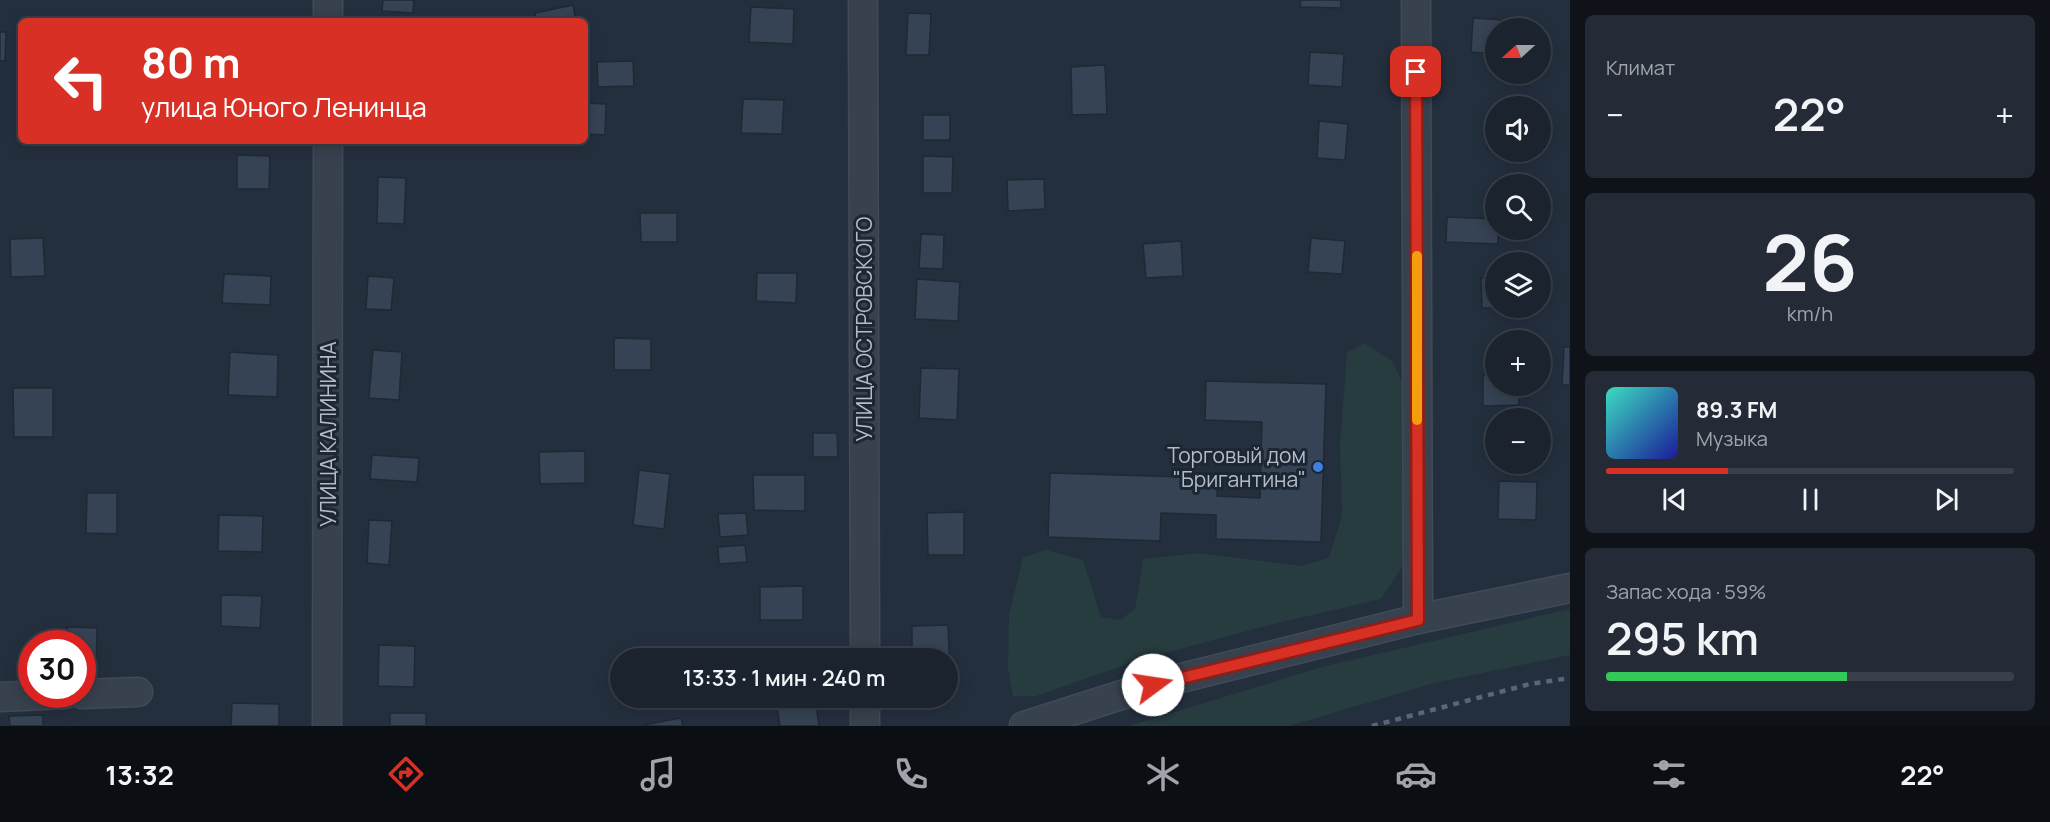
<!DOCTYPE html>
<html lang="ru">
<meta charset="utf-8">
<style>
:root{--surface:#1b232e;--page:#242b36;--text:#f1f3f6;--muted:#a0a4aa;--line:#39404a;--accent:#d93025}
body{margin:0;font-family:Manrope,sans-serif;background:var(--page);color:var(--text);height:100vh;display:flex;flex-direction:column;font-size:22px;white-space:nowrap}
*{box-sizing:border-box;margin:0}
p{font-size:20px;color:var(--muted)}
.icon{flex:none;width:33px;height:33px;fill:none;stroke:currentColor;stroke-width:2;stroke-linecap:round;stroke-linejoin:round}
.map{position:relative;flex:1;overflow:hidden}
.panel{display:flex;flex-direction:column;gap:15px;padding:15px;background:#0f1319;width:480px}
.panel>*{flex:none}
.top-card{position:absolute;left:18px;top:18px;width:570px;height:126px;border-radius:9px;box-shadow:0 3px 15px #0003,0 0 0 2px var(--line);background:#d93025;color:#fff;overflow:hidden}
.needle{width:39px;rotate:249deg}
.controls{position:absolute;left:1485px;top:18px;display:grid;gap:12px}
.controls a{display:grid;place-items:center;width:66px;height:66px;border-radius:50%;background:var(--surface);box-shadow:0 3px 15px #0003,0 0 0 2px var(--line);font-size:30px}
.speed{position:absolute;left:18px;top:630px;display:flex;gap:12px;font-size:30px;font-weight:700;text-align:center}
.speed>*{display:grid;place-content:center;width:78px;height:78px;border-radius:50%;background:var(--surface);box-shadow:0 3px 15px #0003,0 0 0 2px var(--line);line-height:1}
.speed .limit{border:9px solid #d22;background:#fff;color:#111}
.pin{position:absolute;display:grid;place-items:center;width:51px;height:51px;color:#fff;margin:-26px;border-radius:12px;box-shadow:0 3px 9px #0006}
.me{position:absolute;width:66px;margin:-33px;rotate:76deg;stroke-linejoin:round;filter:drop-shadow(0 0 4px #0008)}
.turn{display:flex;align-items:center;gap:21px;height:126px;padding:0 24px;font-size:27px}
.turn .icon{width:78px;height:78px;stroke-width:2.5}
.turn b{display:block;font-size:42px;line-height:51px}
.big{font-size:45px;font-weight:600;line-height:1.1}
.panel .tile{flex:1;display:flex;flex-direction:column;justify-content:center;gap:9px;min-width:0;padding:0 21px;border-radius:9px;background:var(--page)}
.panel .dial{align-items:center;gap:0}
.dial b{font-size:78px;line-height:1}
.song{display:flex;align-items:center;gap:18px}
.cover{width:72px;height:72px;border-radius:9px;background:linear-gradient(135deg,hsl(170 70% 55%),hsl(240 70% 35%))}
.played{height:6px;border-radius:3px;background:linear-gradient(90deg,var(--accent) 30%,var(--line) 30%)}
.keys{display:flex;justify-content:space-around;direction:ltr}
.heat{display:flex;justify-content:space-between;align-items:center;font-size:33px;direction:ltr}
.charge{height:9px;border-radius:4px;background:linear-gradient(90deg,#34c759 59%,var(--line) 0)}
.trip{position:absolute;left:610px;top:648px;width:348px;height:60px;border-radius:30px;background:var(--surface);box-shadow:0 3px 15px #0003,0 0 0 2px var(--line);font-weight:600;line-height:60px;text-align:center}
.tabs{display:flex;height:96px;justify-content:space-around;align-items:center;background:#0b0e12;color:var(--muted)}
.tabs .icon{width:42px;height:42px}
.tabs .current{color:var(--accent)}
.tabs b{font-size:27px;color:var(--text)}
main{display:flex;flex:1;min-height:0}
.map>svg:first-child{display:block}
.green{fill:#263c3f}
.building{fill:#364354;stroke:#1f2835;stroke-width:1.5}
.lines{fill:none;stroke-linecap:round;stroke-linejoin:round}
.street-casing{stroke:#414a57;stroke-width:31}
.street{stroke:#38414e;stroke-width:28}
.rail{stroke:#5a6575;stroke-width:4.5;stroke-dasharray:6 6;stroke-linecap:butt}
.route-casing{stroke:#8d1f18;stroke-width:15}
.route{stroke:#d93025;stroke-width:10}
.slow{stroke:#f59e0b;stroke-width:10}
.shop-dot{fill:#3f7fe0;stroke:#1d2633;stroke-width:2}
.labels{text-anchor:middle;dominant-baseline:central;stroke-width:6;stroke-linejoin:round;paint-order:stroke}
.street-label{font-size:21px;fill:#b4bcc9;stroke:#1d2633}
.poi-label{font-size:21px;fill:#b4bcc9;stroke:#1d2633;text-anchor:end}
</style>
<main>
<div class="map">
<svg width="1570" height="726" viewBox="0 0 1570 726">
<rect width="100%" height="100%" fill="#242f3e"/>
<g class="green">
<path d="M1364 343 1392 361 1402 381 1407 427 1402 567 1381 599 1273 624 1136 661 1036 696H1013L1008 668 1009 615 1023 557 1046 550 1083 560 1101 617 1120 620 1135 609 1143 559 1199 553 1302 566 1329 558 1342 516 1340 444 1347 352Z"/>
<path d="M1570 609V655L1434 683 1289 726H1129L1322 667Z"/>
</g>
<g class="building">
<path d="M383 0H414L413 13 382 11Z"/>
<path d="M1301 0H1341V8L1300 7Z"/>
<path d="M573 5 576 21H536L535 13Z"/>
<path d="M751 7 794 9 793 44 749 42Z"/>
<path d="M908 13 931 14 929 55H906Z"/>
<path d="M1473 18 1502 20 1501 28H1496V54L1471 52Z"/>
<path d="M0 32H6L5 61H0Z"/>
<path d="M1310 52 1344 54 1342 87 1308 85Z"/>
<path d="M633 61 634 86 598 87 597 62Z"/>
<path d="M1105 65 1107 114 1072 115 1071 67Z"/>
<path d="M743 99 784 100 782 134 741 133Z"/>
<path d="M585 103 606 104 605 135 585 134Z"/>
<path d="M1490 114H1496V150L1487 149Z"/>
<rect x="923" y="115" width="27" height="25"/>
<path d="M1319 121 1348 124 1345 160 1317 158Z"/>
<path d="M237 155 270 156 269 189H237Z"/>
<path d="M923 156 953 157 952 193H923Z"/>
<path d="M378 177 406 178 404 224 377 223Z"/>
<path d="M1044 179 1045 209 1008 211 1007 180Z"/>
<path d="M640 213H677V242H641Z"/>
<path d="M1447 217 1496 219V230H1498V244L1446 242Z"/>
<path d="M921 234 944 235 943 269 919 268Z"/>
<path d="M43 238 45 276 11 277 10 239Z"/>
<path d="M1311 238 1345 241 1342 274 1308 272Z"/>
<path d="M1181 241 1183 276 1146 278 1143 244Z"/>
<path d="M757 273H797L796 303 756 301Z"/>
<path d="M224 274 271 276 270 305 222 303Z"/>
<path d="M368 276 394 278 391 310 366 309Z"/>
<path d="M1481 278H1496V308H1511H1482Z"/>
<path d="M917 279 960 282 958 321 915 319Z"/>
<path d="M614 338 651 339V370H614Z"/>
<path d="M1564 347H1570V385H1562Z"/>
<path d="M373 350 402 352 399 400 369 398Z"/>
<path d="M230 352 278 355 277 397 228 395Z"/>
<path d="M921 368 959 369 957 420 919 418Z"/>
<path d="M1483 375H1496V386H1519V405L1483 406Z"/>
<path d="M1206 381 1326 384 1321 542 1216 539V515L1161 513 1160 541 1048 537 1050 473 1218 478 1217 496 1260 498 1262 422 1205 420Z"/>
<path d="M13 388H53V437H14Z"/>
<path d="M813 433H837L838 457H813Z"/>
<path d="M585 451V483L540 484 539 452Z"/>
<path d="M372 455 419 458 417 482 370 479Z"/>
<path d="M639 470 670 474 664 529 633 525Z"/>
<path d="M753 475H805V511L754 510Z"/>
<path d="M1499 481 1537 482 1536 520 1498 519Z"/>
<path d="M87 493H117V534L86 533Z"/>
<path d="M964 512V555H928L927 513Z"/>
<path d="M746 513 748 535 720 537 718 514Z"/>
<path d="M219 515 263 516 262 552 218 551Z"/>
<path d="M369 520 392 521 389 565 367 563Z"/>
<path d="M745 545 747 562 719 564 718 547Z"/>
<path d="M803 586V620H760V587Z"/>
<path d="M221 595 262 596 260 628 221 626Z"/>
<path d="M948 625 950 674H948V658H912V626Z"/>
<path d="M67 627 97 628 96 673 82 672V644H67Z"/>
<path d="M379 645 415 646 414 687 378 686Z"/>
<path d="M796 698H815L819 726H780L776 701Z"/>
<path d="M232 703 279 704V726H231Z"/>
<rect x="390" y="713" width="36" height="13"/>
<path d="M43 715V726H10L9 716Z"/>
<path d="M681 718 683 726H644V725Z"/>
</g>
<g class="lines">
<defs>
<g id="street">
<path d="M863 0 865 658"/>
<path d="M1416 0 1418 619"/>
<path d="M328 21V0"/>
<path d="M82 694 138 692"/>
<path d="M0 697 65 694"/>
<path d="M865 698V726"/>
<path d="M327 726 328 141"/>
<path d="M1024 726 1153 685 1418 619 1570 588"/>
</g>
</defs>
<use href="#street" class="street-casing"/>
<use href="#street" class="street"/>
<path class="rail" d="M1372 726 1530 684 1570 678"/>
</g>
<g class="lines">
<defs>
<path id="route" d="M1153 685 1418 620 1416 72"/>
</defs>
<use href="#route" class="route-casing"/>
<use href="#route" class="route"/>
<path class="slow" d="M1417 256V420"/>
</g>
<circle class="shop-dot" cx="1318" cy="467" r="6"/>
<g class="labels">
<g class="street-label">
<text transform="translate(864 329) rotate(-90)">УЛИЦА ОСТРОВСКОГО</text>
<text transform="translate(328 434) rotate(-90)">УЛИЦА КАЛИНИНА</text>
</g>
<g class="poi-label">
<text x="1306" y="455">Торговый дом<tspan x="1306" dy="24">"Бригантина"</tspan></text>
</g>
</g>
</svg>
<div class="controls">
<a><svg class="needle" viewBox="-14 -14 28 28"><path d="M0-13l5 13h-10z" fill="#e53935"/><path d="M0 13l5-13h-10z" fill="#a0a4aa"/></svg></a>
<a><svg class="icon" aria-label="sound" viewBox="0 0 24 24"><path d="M4 9h4l5-4v14l-5-4H4zM17 9q2 3 0 6"/></svg></a>
<a><svg class="icon" aria-label="search" viewBox="0 0 24 24"><circle cx="10" cy="10" r="6"/><path d="M15 15l6 6"/></svg></a>
<a><svg class="icon" aria-label="layers" viewBox="0 0 24 24"><path d="M12 4l9 5-9 5-9-5zM3 14l9 5 9-5"/></svg></a>
<a>+</a>
<a>−</a>
</div>
<div class="speed"><div class="limit">30</div></div>
<div class="pin" style="left:1416px;top:72px;background:#d93025"><svg class="icon" aria-label="arrive" viewBox="0 0 24 24"><path d="M6 21V4h12l-3 4 3 4H6"/></svg></div>
<svg class="me" style="left:1153px;top:685px" viewBox="-20 -20 40 40"><circle r="19" fill="#fff"/><path d="M0-13L10 11 0 6-10 11z" fill="#d93025"/></svg>
<div class="trip">13:33 · 1 мин · 240 m</div>
<div class="top-card">
<div class="turn"><svg class="icon" aria-label="left" viewBox="0 0 24 24"><path d="M17 20v-9H6M10 6l-5 5 5 5"/></svg><div><b>80 m</b>улица Юного Ленинца</div></div>
</div>
</div>
<section class="panel">
<div class="tile"><p>Климат</p>
<div class="heat"><a>−</a><b class="big">22°</b><a>+</a></div>
</div>
<div class="tile dial"><b>26</b><p>km/h</p></div>
<div class="tile">
<div class="song"><i class="cover"></i><div><b>89.3 FM</b><p>Музыка</p></div></div>
<div class="played"></div>
<div class="keys"><svg class="icon" aria-label="previous" viewBox="0 0 24 24"><path d="M18 5L8 12l10 7zM5 5v14"/></svg><svg class="icon" aria-label="pause" viewBox="0 0 24 24"><path d="M8 5v14M16 5v14"/></svg><svg class="icon" aria-label="next" viewBox="0 0 24 24"><path d="M6 5l10 7-10 7zM19 5v14"/></svg></div>
</div>
<div class="tile"><p>Запас хода · 59%</p><b class="big">295 km</b><div class="charge"></div></div>
</section>
</main>
<nav class="tabs">
<b>13:32</b>
<svg class="icon current" aria-label="directions" viewBox="0 0 24 24"><path d="M12 3l9 9-9 9-9-9zM9 14v-3h6M13 9l2 2-2 2"/></svg>
<svg class="icon" aria-label="music" viewBox="0 0 24 24"><path d="M9 18V5l10-2v13"/><circle cx="6" cy="18" r="3"/><circle cx="16" cy="16" r="3"/></svg>
<svg class="icon" aria-label="phone" viewBox="0 0 24 24"><path d="M5 4h4l2 5-3 2q2 4 5 5l2-3 5 2v4C11 20 4 13 5 4z"/></svg>
<svg class="icon" aria-label="climate" viewBox="0 0 24 24"><path d="M12 3v18M4 7l16 10M4 17L20 7"/></svg>
<svg class="icon" aria-label="car" viewBox="0 0 24 24"><path d="M5 17H2v-5l4-1 3-4h7l3 4 3 1v5h-3M9 17h6M6 11h13"/><circle cx="7" cy="17" r="2"/><circle cx="17" cy="17" r="2"/></svg>
<svg class="icon" aria-label="filters" viewBox="0 0 24 24"><path d="M4 7h16M4 17h16"/><circle cx="9" cy="7" r="2"/><circle cx="15" cy="17" r="2"/></svg>
<b>22°</b>
</nav>
